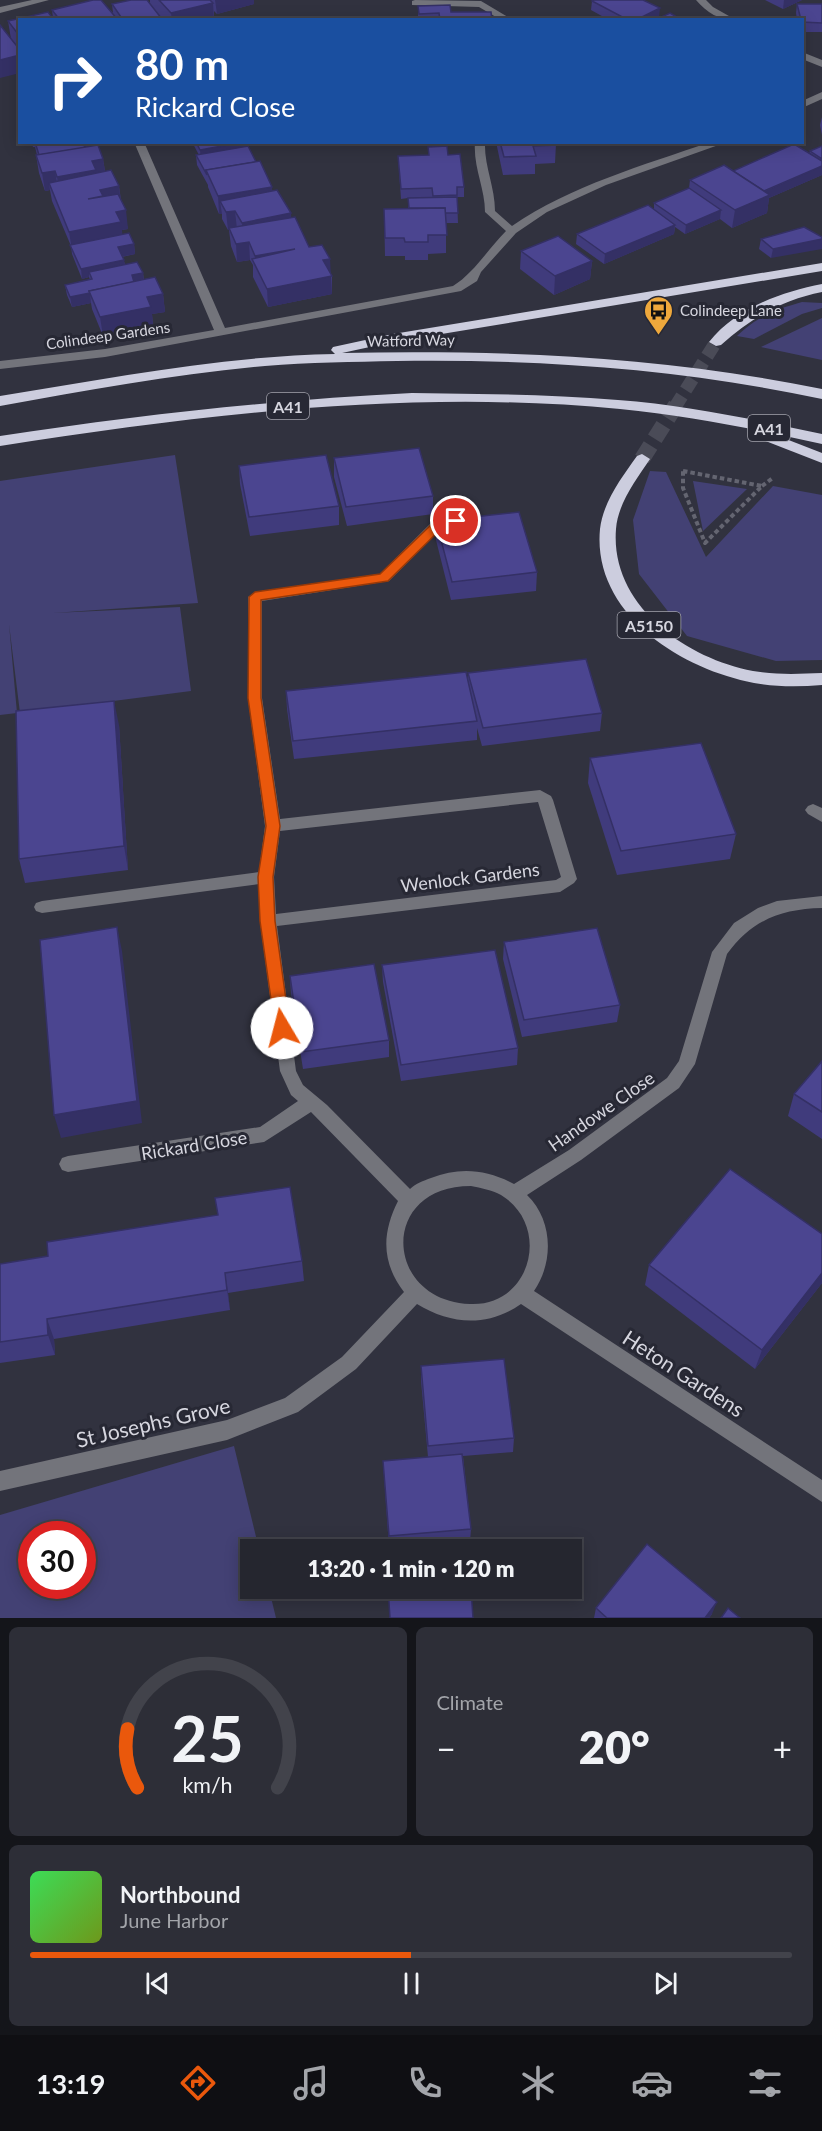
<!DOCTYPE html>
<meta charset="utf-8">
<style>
:root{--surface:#25262f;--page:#2d2e37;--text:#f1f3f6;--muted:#a3a5aa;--line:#42434b;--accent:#ea580c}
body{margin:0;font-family:Lato,sans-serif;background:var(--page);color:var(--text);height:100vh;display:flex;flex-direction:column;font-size:22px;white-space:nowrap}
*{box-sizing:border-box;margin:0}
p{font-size:20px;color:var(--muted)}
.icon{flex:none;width:33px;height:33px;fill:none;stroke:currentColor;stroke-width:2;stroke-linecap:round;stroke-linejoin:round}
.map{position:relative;height:1618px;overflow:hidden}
.panel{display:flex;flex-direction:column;gap:9px;padding:9px;background:#14151a;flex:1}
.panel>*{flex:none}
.banner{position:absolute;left:18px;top:18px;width:786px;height:126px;border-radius:0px;box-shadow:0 3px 15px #0003,0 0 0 2px var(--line);background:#1a4fa0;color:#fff;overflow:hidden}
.speed{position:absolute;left:18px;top:1521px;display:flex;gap:12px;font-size:30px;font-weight:700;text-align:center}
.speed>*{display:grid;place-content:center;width:78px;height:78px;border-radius:50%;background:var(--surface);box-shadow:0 3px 15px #0003,0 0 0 2px var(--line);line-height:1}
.speed .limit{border:9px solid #d22;background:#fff;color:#111}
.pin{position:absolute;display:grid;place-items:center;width:51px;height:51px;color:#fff;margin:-26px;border:3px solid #fff;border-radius:50%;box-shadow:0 2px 6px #0007}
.me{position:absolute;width:66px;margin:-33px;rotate:352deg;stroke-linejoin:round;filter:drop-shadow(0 0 4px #0008)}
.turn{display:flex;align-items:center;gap:21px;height:126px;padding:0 18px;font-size:27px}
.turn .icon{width:78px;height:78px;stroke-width:2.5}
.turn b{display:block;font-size:42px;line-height:51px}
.big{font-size:45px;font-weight:800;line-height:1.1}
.panel .card{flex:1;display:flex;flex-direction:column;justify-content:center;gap:9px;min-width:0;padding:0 21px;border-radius:9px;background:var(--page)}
.panel .dial{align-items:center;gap:0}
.dial svg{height:156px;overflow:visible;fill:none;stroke:var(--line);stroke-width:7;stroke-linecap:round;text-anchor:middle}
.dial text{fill:var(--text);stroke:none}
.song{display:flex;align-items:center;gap:18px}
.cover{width:72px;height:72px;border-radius:9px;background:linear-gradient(135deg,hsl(130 70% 55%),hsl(80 70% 35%))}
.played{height:6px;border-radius:3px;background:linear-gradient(90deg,var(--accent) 50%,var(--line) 50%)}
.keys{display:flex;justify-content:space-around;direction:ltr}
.heat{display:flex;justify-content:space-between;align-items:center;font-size:33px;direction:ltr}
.panel .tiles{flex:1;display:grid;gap:9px;grid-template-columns:1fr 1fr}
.card:last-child{grid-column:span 2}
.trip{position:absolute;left:240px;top:1539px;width:342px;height:60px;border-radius:0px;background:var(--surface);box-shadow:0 3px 15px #0003,0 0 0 2px var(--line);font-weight:800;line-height:60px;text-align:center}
.dock{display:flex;height:96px;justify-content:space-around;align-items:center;background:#0f0f13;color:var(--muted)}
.dock .icon{width:42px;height:42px}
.dock .on{color:var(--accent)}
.dock b{font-size:27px;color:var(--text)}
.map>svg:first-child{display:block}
.green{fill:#434174;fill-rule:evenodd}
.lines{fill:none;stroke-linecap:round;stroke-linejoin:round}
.highway-tunnel-far1{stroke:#4a4b57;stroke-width:13;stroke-dasharray:13 7;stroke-linecap:butt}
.highway-tunnel{stroke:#4a4b57;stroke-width:16;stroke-dasharray:16 8;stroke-linecap:butt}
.path{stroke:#646571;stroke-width:4;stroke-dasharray:4.5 3;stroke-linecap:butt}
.minor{fill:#73747b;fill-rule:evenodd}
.highway{fill:#cccdde;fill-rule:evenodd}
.wall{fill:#403b7c}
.shaded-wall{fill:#343065}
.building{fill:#4b4590;stroke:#343065;stroke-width:1.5}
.route{fill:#ea580c;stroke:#983908;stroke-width:1.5}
.labels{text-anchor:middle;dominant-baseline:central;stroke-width:6;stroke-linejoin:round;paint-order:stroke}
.far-poi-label{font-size:15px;fill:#d6d6df;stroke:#272834;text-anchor:start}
.far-street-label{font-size:15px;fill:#d6d6df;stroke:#272834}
.shield{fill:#272834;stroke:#a2a2ac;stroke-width:1.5}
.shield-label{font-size:16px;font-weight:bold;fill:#d6d6df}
.street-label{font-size:18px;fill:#d6d6df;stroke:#272834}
.near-street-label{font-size:21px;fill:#d6d6df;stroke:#272834}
</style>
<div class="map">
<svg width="822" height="1618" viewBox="0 0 822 1618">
<rect width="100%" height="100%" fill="#31323f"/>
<g class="green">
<path d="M802 302 822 303V308L802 314 754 339 737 336C758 316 774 310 802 302Z"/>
<path d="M822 318V360L761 347Z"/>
<path d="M175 455 198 603 53 613 180 607 191 691 20 713 9 624 17 713 0 715V481Z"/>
<path d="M650 471 666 472 706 557 773 486 822 495V660L776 661 687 636 639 574 633 520Z"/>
<path d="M693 481 747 489 703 531Z"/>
<path d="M234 1446 259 1549 250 1550V1588L269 1589 276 1618H0V1515ZM32 1534H82V1586H32Z"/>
</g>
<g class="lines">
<path class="highway-tunnel-far1" d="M675 407 716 342"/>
<path class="highway-tunnel" d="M642 459 676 405"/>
<g class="path">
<path d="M683 471 762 486 705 543 683 488Z"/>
<path d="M762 486 774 477"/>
</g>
<g class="minor">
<path d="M32 0H49L0 13V7Z"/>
<path d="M415 0 481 1 513 20H501L479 7 412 5V1Z"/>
<path d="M696 0H706L713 7 736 20C719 20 707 13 696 0Z"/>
<path d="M802 52 822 60V67L802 59Z"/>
<path d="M822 92V99L802 108V101Z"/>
<path d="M134 142H144L225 328 453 286C474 273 488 249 506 231L485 212C485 188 473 167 475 142H485C484 166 495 187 495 211L512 226C572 185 642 166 710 142H727L606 185 547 212 516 233 481 272 477 281 461 291 105 357 0 369V361L105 349 214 330Z"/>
<path d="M454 517 461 521 459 524 443 527 389 581 262 601V698L280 819 540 790 551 796 553 800 577 879 574 883 560 892 277 926 296 1071 303 1085 327 1105 410 1189C416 1183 423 1181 431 1178 459 1167 486 1169 514 1184L569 1150 667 1078 679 1061 712 952 734 923 758 908 777 901 822 896V908C781 909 752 920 727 954L695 1064 679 1088 581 1160 527 1195C553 1220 554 1262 534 1291L822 1480V1502L521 1304C488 1327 451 1325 417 1304L356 1369 298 1412 227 1440 0 1491V1471L227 1420 285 1398 342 1357 404 1292C381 1262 382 1233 398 1201L311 1112 264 1142 68 1172 62 1170 59 1164 62 1158 68 1156 260 1127 298 1101 291 1095 280 1071 260 921 259 884 42 913 36 911 34 907 36 903 42 901 259 872 265 826 248 698V597L255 592 380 574 434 520ZM538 802 561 877 556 880 276 914 274 877 280 831ZM471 1186C481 1188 492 1190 501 1195 552 1226 531 1307 470 1304 384 1301 378 1186 471 1186Z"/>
<path d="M813 804 822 808V822L808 814 805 810 808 806Z"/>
</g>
<g class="highway">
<path d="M822 263V271L393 342 342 353C507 350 660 356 822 389V399C681 369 541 359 397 361 353 362 309 362 265 366 176 374 88 390 0 406V396C111 378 222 356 335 354L331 350 333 347 393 334Z"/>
<path d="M822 284V292C782 300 751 318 721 345L716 346 709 342C736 308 781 292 822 284Z"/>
<path d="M412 393C481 394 549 394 618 400 687 405 755 420 822 434V444C755 429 689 416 620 409 413 389 205 414 0 446V436C137 415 273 400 412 393Z"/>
<path d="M768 432 822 453V463L763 440 761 437 763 434Z"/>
<path d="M642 454 650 459C636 480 618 503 616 529 610 605 685 658 753 671 776 675 799 674 822 673V685C799 687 776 687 754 683 680 669 592 613 600 529 603 502 622 477 637 456Z"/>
</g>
</g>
<g class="wall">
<path d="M93 0H101L113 13 112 4 131 0H147L150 3V0H254V4L217 14 214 11V20H163L161 17 162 20H20V49L11 39 8 21 48 12 53 18 52 10Z"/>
<path d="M765 0H802L783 9Z"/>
<path d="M592 1 659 18 682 20H609L591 10Z"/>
<path d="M797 4H822V32H802V20H797L796 13Z"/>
<path d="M418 6 451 12 492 20H418Z"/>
<path d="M822 117V135L820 125Z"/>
<path d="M31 142H96V146L103 159 105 171 119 186 121 200 128 229 122 230V235L134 244 135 254 122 257 125 264 143 273 144 280 163 294 165 312 152 314 153 325 103 336 92 309 91 303 72 307 67 295 65 285 90 280 89 277 82 279 72 254 71 246 52 201 50 190 45 191 39 173 36 155H37L35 147H33Z"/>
<path d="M192 142H248V148L256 162 272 187V190L291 218 309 247 330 274 332 276V294L268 307 253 277V265L250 260 237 262 231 246 229 230H228L222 219V214H219L208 187V185L197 165 196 155H199Z"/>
<path d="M496 142H583V144H556L555 163 535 164V174L503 175Z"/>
<path d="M822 146V175L769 198 767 213 732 228 720 219 685 234 675 227 674 234 604 264 576 244 577 234 654 209V203L689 188 690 180 809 154 810 151Z"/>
<path d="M428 147 448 155 464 187V197H457L458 223H446V253L428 254V260H405V256H385L384 209 408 208V198L401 199 398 156 428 155Z"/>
<path d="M804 227 771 258 759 249 761 239Z"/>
<path d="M521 251 592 261 590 279 554 295 520 269Z"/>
<path d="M334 458 433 496V514L347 526 334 477Z"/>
<path d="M239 466 339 506V525L250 536 240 484Z"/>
<path d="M436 521 537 572 536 591 451 600 436 540Z"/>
<path d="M468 673 602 713 600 731 482 746 477 728V740L294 759 287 709 286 691 468 682Z"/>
<path d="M119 725 128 870 25 883 19 859Z"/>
<path d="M590 758 736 834 730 859 617 875 588 783Z"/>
<path d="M504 942 620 1005 617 1022 522 1037 503 959Z"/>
<path d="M382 965 518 1048 517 1065 401 1081 383 982Z"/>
<path d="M290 976 389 1040V1057L303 1069 291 993Z"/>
<path d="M822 1061V1139L788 1116 794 1094Z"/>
<path d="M822 1234V1283L755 1369 645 1285 649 1265Z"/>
<path d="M302 1261 304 1281 228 1293 230 1310 54 1339 55 1355 0 1363V1264Z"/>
<path d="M421 1366 514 1438 513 1452 463 1456 471 1529 470 1542 389 1547 383 1461 428 1457 421 1381Z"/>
<path d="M596 1608 712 1614 709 1618H594Z"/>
</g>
<g class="shaded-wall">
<path d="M215 0H254V4L217 14Z"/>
<path d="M784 0H802L783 9Z"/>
<path d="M213 3 214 20H172L171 13Z"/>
<path d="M660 8 659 18 655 20H636Z"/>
<path d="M20 55V73L0 78V60Z"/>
<path d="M244 142H248L249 151 201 160 200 150Z"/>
<path d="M96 143 97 152 88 161 84 145Z"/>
<path d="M103 159 106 177 60 195 57 177 92 161Z"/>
<path d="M822 166V175L769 198 767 213 732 228 735 210 761 193Z"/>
<path d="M55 171 58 189 49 183 50 190 45 191 42 173Z"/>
<path d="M119 186 121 204 88 199 100 190Z"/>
<path d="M272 187 273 205 235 211 237 229 229 228V230H228L226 212 220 201 222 214H219L218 196Z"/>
<path d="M126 210 128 229 122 230 123 240 72 250 69 232 116 212Z"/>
<path d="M721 210 720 219 685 234 686 225Z"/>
<path d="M291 213 292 231 243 241 242 223Z"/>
<path d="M675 225 674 234 604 264 605 254Z"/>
<path d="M822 239V249L771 258 773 249Z"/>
<path d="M249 242 250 260 237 262 236 244Z"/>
<path d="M134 244 135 254 120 257 118 247Z"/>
<path d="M295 249 256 266 255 256Z"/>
<path d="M330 259 332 294 268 307 267 289 323 260Z"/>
<path d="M124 260 126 270 89 272V277L82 279 81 269Z"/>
<path d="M592 261 590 279 554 295 555 276Z"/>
<path d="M143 273 144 283 136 285 132 275Z"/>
<path d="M90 293 91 303 72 307 70 297Z"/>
<path d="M163 294 165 312 152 314 153 325 103 336 100 317 147 297Z"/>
<path d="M114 701 119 725 128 870 124 846Z"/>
<path d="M117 927 122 951 142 1123 61 1138 54 1115Z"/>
<path d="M225 1273 228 1293 230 1310 227 1290Z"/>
<path d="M822 1273V1283L755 1369 762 1350Z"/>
<path d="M47 1319 54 1339 55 1355 48 1335Z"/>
<path d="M717 1602 712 1614 709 1618H705Z"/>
</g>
<g class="building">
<path d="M93 0H101L118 20H60L52 10Z"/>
<path d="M131 0H147L162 19 123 20 112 4Z"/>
<path d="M159 0H210L213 3 171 13Z"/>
<path d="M594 0H643L660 8 636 20H628L592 1Z"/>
<path d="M797 4H822V23L802 22V20H801Z"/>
<path d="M450 5 451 12H491L492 20H440L439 13 419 14 418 6Z"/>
<path d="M48 12 54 20H20V34H18L8 21Z"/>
<path d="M670 13 682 20H655Z"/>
<path d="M0 25 20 50V55L0 60Z"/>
<path d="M35 142H96V143L84 145 85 148 39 155Z"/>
<path d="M196 142H244L200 150Z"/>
<path d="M500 142H556L557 145 533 146 536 156 504 157Z"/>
<path d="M794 144 822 161V166L764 191 733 171Z"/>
<path d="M98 145 103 159 92 161 96 170 57 177 55 171 42 173 36 155Z"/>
<path d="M248 146 256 162 206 170 207 175 196 155Z"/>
<path d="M447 146 448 155 460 154 464 187H457V195L433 196 432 188 401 189 398 156 429 155 428 147Z"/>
<path d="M822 146V159L810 151Z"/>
<path d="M260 161 272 187 218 196 206 170Z"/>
<path d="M724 165 770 195 735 210 690 180Z"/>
<path d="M111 170 119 186 100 190 103 196 88 199 118 194 126 210 116 212 121 222 69 232 49 183Z"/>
<path d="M689 188 721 210 686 225 654 203Z"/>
<path d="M277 190 291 213 242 223 235 211 226 212 220 201Z"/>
<path d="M457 197 458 213H445V208H409L408 198Z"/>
<path d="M648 205 675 225 605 254 577 234Z"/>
<path d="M445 208 447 235H428V242H405L404 238H385L384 209Z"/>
<path d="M295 217 309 247 322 245 330 259 323 260 332 276 267 289 252 259 295 249 255 256 249 242 236 244 229 228Z"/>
<path d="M804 227 822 237V239L773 249 761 239Z"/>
<path d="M129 233 134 244 118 247 124 260 81 269 70 245Z"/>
<path d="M558 236 592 261 555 276 521 251Z"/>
<path d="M137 262 143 273 132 275 134 282 89 291 90 293 70 297 65 285 92 279 89 272Z"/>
<path d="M155 277 163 294 147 297 151 307 100 317 89 291Z"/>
<path d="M419 448 433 496 346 507 334 458Z"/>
<path d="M326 455 339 506 249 517 239 466Z"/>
<path d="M519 512 537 572 452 582 436 521Z"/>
<path d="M586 659 602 713 483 728 468 673Z"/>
<path d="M466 672 477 721 293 741 286 691Z"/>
<path d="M114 701 124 846 19 859 16 711Z"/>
<path d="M701 743 736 834 621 851 590 758Z"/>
<path d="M117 927 137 1101 54 1115 40 940Z"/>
<path d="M597 928 620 1005 524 1020 504 942Z"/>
<path d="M495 950 518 1048 401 1065 382 965Z"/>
<path d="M374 964 389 1040 301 1052 290 976Z"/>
<path d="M822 1061V1112L794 1094Z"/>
<path d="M730 1169 822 1234V1273L762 1350 649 1265Z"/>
<path d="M290 1187 302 1261 225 1273 227 1290 47 1319 48 1335 0 1342V1264L48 1256 47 1242 218 1215 215 1198Z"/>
<path d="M504 1359 514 1438 428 1446 421 1366Z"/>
<path d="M462 1454 471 1529 389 1536 383 1461Z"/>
<path d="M467 1541 468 1550H386V1547Z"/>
<path d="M647 1544 717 1602 705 1618H607L596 1608Z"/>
<path d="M388 1588H471L473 1618H390Z"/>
<path d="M728 1608 740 1618H721Z"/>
</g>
<path class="route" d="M456 517 460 518V524L443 527 388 581 261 600V698L280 826 273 877 275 921 290 1028 287 1033 282 1035 277 1033 275 1028 260 921 258 877 266 826 248 698 249 597 255 592 380 574 435 521Z"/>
<defs>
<symbol id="bus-pin" viewBox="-11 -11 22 30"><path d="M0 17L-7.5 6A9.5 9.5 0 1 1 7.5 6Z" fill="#eea83c" stroke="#272834"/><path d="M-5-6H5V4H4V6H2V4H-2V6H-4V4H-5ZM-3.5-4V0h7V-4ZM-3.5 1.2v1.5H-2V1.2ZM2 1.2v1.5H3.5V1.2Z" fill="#111"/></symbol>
</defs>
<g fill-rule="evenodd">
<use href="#bus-pin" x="642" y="294" width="33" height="45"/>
</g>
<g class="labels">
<g class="far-poi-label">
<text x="680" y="310">Colindeep Lane</text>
</g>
<g class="far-street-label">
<text transform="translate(108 335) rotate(-8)">Colindeep Gardens</text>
<text transform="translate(411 340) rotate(-1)">Watford Way</text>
</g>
<g class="shield">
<rect x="267" y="393" width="42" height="26" rx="4.5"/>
<rect x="748" y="415" width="42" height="26" rx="4.5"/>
<rect x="617.5" y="612" width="63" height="26" rx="4.5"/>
</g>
<g class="shield-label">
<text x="288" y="406">A41</text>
<text x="769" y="428">A41</text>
<text x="649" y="625">A5150</text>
</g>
<g class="street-label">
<text transform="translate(470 877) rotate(-7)">Wenlock Gardens</text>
<text transform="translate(601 1111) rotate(-35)">Handowe Close</text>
<text transform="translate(194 1145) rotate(-9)">Rickard Close</text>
</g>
<g class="near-street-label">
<text transform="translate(684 1373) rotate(33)">Heton Gardens</text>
<text transform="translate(153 1422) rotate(-13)">St Josephs Grove</text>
</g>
</g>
</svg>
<div class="speed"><div class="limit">30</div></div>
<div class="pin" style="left:456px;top:521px;background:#d93025"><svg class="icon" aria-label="arrive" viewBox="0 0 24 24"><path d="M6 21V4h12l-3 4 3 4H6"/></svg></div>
<svg class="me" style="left:282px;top:1028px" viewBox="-20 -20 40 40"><circle r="19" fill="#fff"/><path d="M0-13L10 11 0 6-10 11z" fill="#ea580c"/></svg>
<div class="trip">13:20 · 1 min · 120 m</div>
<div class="banner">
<div class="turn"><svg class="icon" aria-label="right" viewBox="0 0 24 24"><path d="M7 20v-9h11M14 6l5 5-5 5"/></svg><div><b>80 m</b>Rickard Close</div></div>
</div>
</div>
<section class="panel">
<div class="tiles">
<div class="card dial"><svg viewBox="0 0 100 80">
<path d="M14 69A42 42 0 1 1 86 69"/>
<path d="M14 69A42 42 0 0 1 9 39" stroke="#ea580c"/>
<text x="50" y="56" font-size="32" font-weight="700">25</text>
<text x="50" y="72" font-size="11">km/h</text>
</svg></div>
<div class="card"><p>Climate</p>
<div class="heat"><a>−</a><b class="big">20°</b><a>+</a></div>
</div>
<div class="card">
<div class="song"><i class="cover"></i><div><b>Northbound</b><p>June Harbor</p></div></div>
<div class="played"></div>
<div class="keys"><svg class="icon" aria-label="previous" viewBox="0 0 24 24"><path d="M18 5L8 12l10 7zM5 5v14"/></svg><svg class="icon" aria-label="pause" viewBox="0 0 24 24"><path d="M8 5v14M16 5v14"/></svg><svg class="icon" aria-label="next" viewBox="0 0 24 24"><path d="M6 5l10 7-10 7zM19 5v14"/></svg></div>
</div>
</div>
</section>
<nav class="dock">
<b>13:19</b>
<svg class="icon on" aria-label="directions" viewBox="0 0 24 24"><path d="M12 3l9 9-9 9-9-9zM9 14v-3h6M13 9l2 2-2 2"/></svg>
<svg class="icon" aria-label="music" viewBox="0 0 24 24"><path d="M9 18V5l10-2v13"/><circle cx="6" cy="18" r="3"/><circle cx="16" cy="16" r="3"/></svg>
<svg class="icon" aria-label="phone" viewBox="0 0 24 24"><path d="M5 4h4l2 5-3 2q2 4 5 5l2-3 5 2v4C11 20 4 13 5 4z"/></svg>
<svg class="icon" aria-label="climate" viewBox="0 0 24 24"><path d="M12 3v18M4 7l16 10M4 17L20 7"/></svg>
<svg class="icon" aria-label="car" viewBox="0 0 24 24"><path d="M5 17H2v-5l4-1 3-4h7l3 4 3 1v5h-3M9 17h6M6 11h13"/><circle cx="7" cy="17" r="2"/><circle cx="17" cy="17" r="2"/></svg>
<svg class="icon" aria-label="filters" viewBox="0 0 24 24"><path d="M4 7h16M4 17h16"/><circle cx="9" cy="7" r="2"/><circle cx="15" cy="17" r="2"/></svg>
</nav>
